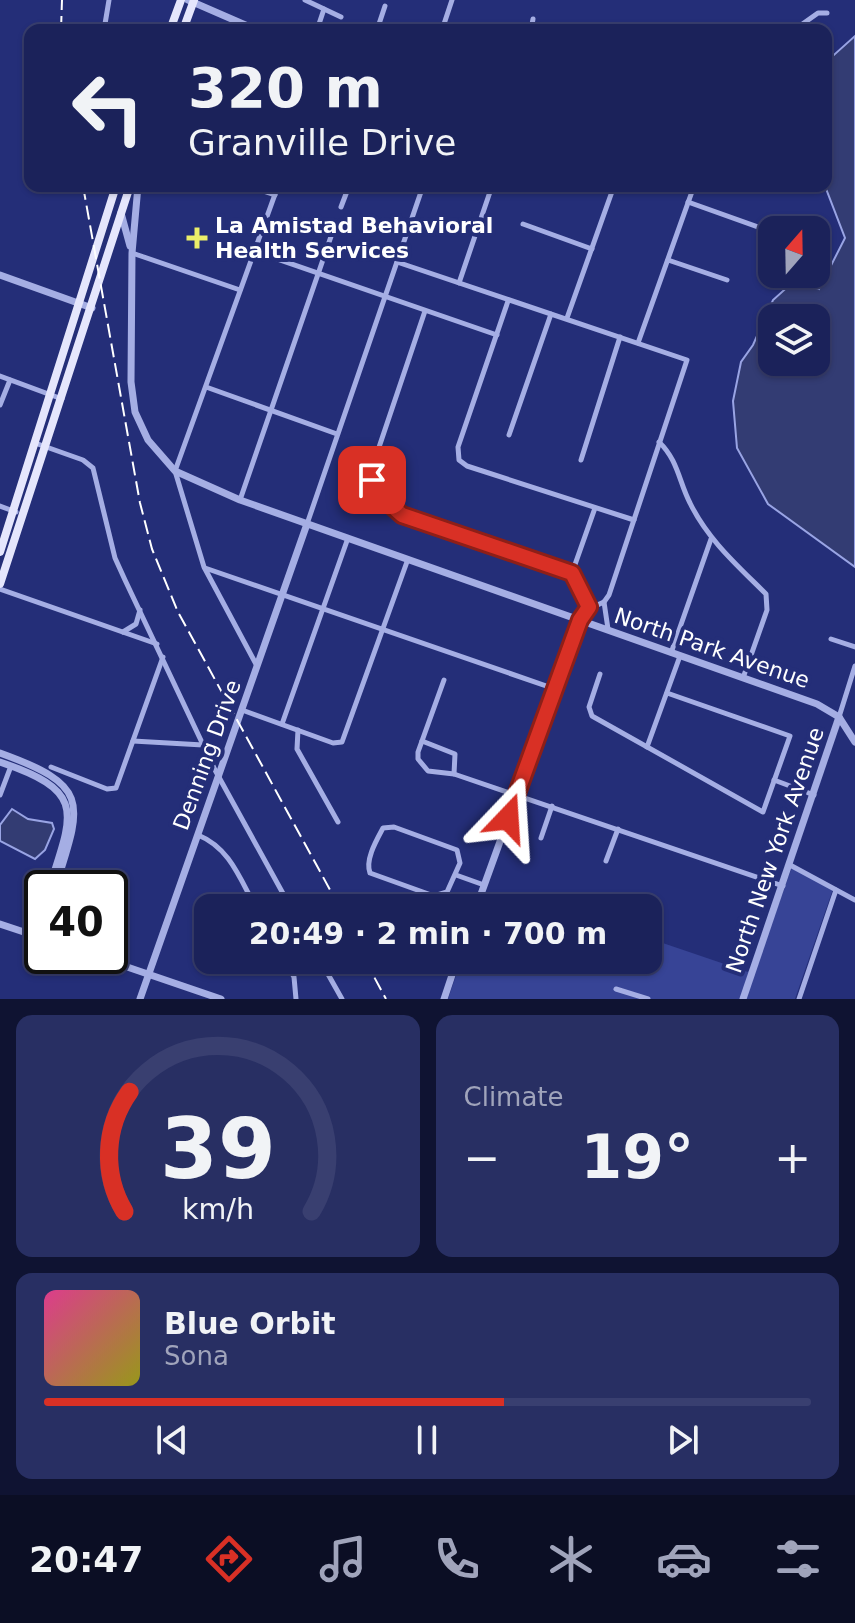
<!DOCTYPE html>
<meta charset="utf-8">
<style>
:root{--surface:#1b225a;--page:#282f63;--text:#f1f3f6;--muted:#a0a4bb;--line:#393f70;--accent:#d93025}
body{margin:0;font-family:"DejaVu Sans",sans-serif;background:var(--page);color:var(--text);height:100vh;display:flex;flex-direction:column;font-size:30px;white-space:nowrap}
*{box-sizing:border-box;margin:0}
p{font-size:26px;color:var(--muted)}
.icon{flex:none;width:44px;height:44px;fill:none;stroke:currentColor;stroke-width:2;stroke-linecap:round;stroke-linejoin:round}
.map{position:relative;height:999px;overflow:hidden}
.details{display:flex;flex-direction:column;gap:16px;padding:16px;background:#0f1332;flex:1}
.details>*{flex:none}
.top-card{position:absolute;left:24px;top:24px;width:808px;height:168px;border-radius:16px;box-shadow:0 2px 6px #0004,0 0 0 2px var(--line);background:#1b225a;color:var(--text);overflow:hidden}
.needle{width:52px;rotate:20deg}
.fabs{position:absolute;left:758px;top:216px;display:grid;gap:16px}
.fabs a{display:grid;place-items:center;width:72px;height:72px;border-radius:16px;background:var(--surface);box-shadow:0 2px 6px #0004,0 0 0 2px var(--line);font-size:40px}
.speed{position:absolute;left:24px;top:870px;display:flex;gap:16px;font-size:40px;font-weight:700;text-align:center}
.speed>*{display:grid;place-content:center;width:104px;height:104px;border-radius:50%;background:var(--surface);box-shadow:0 2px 6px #0004,0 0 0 2px var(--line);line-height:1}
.speed .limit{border:4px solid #111;border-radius:12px;background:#fff;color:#111}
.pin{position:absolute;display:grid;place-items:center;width:68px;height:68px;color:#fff;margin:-34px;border-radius:16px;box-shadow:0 4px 12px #0006}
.me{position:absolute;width:88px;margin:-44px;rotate:20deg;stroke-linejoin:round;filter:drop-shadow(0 0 6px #0008)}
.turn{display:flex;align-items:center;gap:28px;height:168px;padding:0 32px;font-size:36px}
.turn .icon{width:104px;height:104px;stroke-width:2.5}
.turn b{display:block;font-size:56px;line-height:68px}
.big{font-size:60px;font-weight:600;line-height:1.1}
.details .tile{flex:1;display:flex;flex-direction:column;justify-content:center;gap:12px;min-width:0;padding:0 28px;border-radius:16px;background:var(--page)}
.details .dial{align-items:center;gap:0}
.dial svg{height:208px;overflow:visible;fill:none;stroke:var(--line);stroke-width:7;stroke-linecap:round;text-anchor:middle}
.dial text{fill:var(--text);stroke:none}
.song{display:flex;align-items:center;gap:24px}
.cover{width:96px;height:96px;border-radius:12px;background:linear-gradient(135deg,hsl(330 70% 55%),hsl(60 70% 35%))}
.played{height:8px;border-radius:4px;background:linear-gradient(90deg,var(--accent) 60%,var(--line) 60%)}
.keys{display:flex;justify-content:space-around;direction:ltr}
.heat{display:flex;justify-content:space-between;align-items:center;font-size:44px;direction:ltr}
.details .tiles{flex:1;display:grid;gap:16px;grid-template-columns:1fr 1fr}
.tile:last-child{grid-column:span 2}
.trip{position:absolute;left:194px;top:894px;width:468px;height:80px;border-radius:16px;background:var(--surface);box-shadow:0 2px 6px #0004,0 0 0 2px var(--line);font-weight:600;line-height:80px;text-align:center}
.tab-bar{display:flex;height:128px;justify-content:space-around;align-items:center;background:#0b0e24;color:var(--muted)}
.tab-bar .icon{width:56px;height:56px}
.tab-bar .current{color:var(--accent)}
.tab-bar b{font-size:36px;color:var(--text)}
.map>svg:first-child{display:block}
.green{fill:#374496}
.water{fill:#333c73;stroke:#99a4e4;stroke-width:2;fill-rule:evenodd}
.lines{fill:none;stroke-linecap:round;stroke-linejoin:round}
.minor{stroke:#a5aee4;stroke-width:5}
.tertiary{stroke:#a5aee4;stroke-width:7}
.primary{stroke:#e5e6fc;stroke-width:8}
.rail{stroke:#fff;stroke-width:2;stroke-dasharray:14 6;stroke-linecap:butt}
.route-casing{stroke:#8d1f18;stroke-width:20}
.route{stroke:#d93025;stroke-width:14}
.poi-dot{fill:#ebee69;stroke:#242e78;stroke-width:3}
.labels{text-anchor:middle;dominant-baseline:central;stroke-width:8;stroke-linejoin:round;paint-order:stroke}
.poi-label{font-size:22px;font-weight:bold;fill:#fff;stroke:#242e78;text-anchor:start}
.street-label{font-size:22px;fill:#fff;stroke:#242e78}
</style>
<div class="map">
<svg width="855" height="999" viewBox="0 0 855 999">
<rect width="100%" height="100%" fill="#242e78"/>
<g class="green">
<path d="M792 867 833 889 795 999H745Z"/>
<path d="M648 938 748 972 750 968 741 999H448L460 964 491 975 496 960H648Z"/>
</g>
<g class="water">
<path d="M855 36V567L768 504 737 448 733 401 741 362 753 345 773 300 793 282 819 289 845 238 825 186 826 90 830 84 826 62ZM772 318H816V362H772Z"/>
<path d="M12 809 28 819 52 823 54 829 45 850 35 859 0 841V825Z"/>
</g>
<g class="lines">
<g class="minor">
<path d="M305 0 341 17"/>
<path d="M104 30 109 0"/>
<path d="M317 30 324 9"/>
<path d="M377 30 385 6"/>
<path d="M442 30 452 0"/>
<path d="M531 30 533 19"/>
<path d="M794 30 818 13H827"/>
<path d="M249 186 275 195"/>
<path d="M688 202 772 232"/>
<path d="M341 207 349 186"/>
<path d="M523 224 592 249"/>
<path d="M254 251 497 335"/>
<path d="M132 253 240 290"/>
<path d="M668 260 727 280"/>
<path d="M397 262 687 360 609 595 604 602 584 611 580 620"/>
<path d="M459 283 492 186"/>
<path d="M508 301 458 447 459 460 467 466 634 520"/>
<path d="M425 311 373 465 376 492 402 515 572 573"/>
<path d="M567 318 614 186"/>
<path d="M638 343 694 186"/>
<path d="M0 376 62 399"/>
<path d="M206 387 337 434"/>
<path d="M0 405 10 380"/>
<path d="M509 435 551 314"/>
<path d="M659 442C678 460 679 482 690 503 708 540 738 566 766 594L767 610 743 678"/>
<path d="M35 443 83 460 93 468 115 558 125 580 215 770 291 908"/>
<path d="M581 460 620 337"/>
<path d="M240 500 336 222"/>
<path d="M0 506 16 512"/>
<path d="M307 524 423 186"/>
<path d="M205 568 555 689"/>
<path d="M0 589 157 644"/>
<path d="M604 602 608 629"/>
<path d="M589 607 572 573 595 508"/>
<path d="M123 632 136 624 140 610"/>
<path d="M831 639 855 647"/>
<path d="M671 653 711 539"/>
<path d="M257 666 204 567 175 471 278 186"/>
<path d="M600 674 589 707 592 716 763 812 790 736 667 693"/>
<path d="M444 680 418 752V759L428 771 454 774 783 886"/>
<path d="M242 710 333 743 342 742 408 559"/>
<path d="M839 717 855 666"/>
<path d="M282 724 348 538"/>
<path d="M298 730 297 749 338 822"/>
<path d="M133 741 203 745"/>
<path d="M422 741 455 754 454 774"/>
<path d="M647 747 680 656"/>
<path d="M51 767 107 789 116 788 163 657"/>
<path d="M774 780 814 795"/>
<path d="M0 795 11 766"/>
<path d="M394 827 457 850 460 863 447 892 434 896 370 873C365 860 376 841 383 828Z"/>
<path d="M198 835C230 848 240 879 256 908"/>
<path d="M541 838 552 806"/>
<path d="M606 861 618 829"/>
<path d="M790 865 855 900"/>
<path d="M456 875 484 885"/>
<path d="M285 960 294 977 296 999"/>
<path d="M320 960 342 999"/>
<path d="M616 989 648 999"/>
<path d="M799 999 836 890"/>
</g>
<g class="tertiary">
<path d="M188 0 257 30"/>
<path d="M138 186 132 253 131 382 135 412 148 440 175 471 240 500 817 704 839 717 855 742"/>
<path d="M121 213 130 246"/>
<path d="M0 275 92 308"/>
<path d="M0 753C92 786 82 803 55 888"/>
<path d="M0 762C86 791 74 811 49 888"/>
<path d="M476 908 580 620"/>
<path d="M0 924 42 938"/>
<path d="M33 935 42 908"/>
<path d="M95 956 221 999"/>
<path d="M140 999 307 524"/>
<path d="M444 999 457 960"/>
<path d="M743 999 839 717"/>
</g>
<g class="primary">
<path d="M170 30 181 0"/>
<path d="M183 30 194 0"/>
<path d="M0 552 116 186"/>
<path d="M0 584 130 186"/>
</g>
<g class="rail">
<path d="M61 30 62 0"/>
<path d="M83 186 140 503 152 549 178 612 340 908"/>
<path d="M365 960 386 999"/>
</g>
</g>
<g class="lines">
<defs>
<path id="route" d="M372 480 376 492 402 515 572 573 589 607 580 620 508 818"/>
</defs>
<use href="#route" class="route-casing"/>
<use href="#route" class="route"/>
</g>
<path class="poi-dot" d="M193 226h8v8h8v8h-8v8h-8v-8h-8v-8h8z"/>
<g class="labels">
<g class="poi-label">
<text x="215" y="225">La Amistad Behavioral<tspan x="215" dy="25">Health Services</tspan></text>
</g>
<g class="street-label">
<text transform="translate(712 648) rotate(19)">North Park Avenue</text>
<text transform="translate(207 755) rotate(-70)">Denning Drive</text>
<text transform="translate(775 850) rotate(-71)">North New York Avenue</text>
</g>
</g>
</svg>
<div class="fabs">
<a><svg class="needle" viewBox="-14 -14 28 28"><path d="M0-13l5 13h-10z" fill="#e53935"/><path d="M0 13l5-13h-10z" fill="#a0a4bb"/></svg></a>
<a><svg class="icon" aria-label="layers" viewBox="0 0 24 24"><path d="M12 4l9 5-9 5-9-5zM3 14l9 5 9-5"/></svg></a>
</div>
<div class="speed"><div class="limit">40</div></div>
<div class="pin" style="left:372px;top:480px;background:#d93025"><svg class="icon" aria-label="arrive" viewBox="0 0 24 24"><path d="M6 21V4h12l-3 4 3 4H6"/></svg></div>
<svg class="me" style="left:508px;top:818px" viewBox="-20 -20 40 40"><path d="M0-17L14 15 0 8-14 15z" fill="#d93025" stroke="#fff" stroke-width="4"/></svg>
<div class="trip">20:49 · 2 min · 700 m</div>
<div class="top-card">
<div class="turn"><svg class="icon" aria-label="left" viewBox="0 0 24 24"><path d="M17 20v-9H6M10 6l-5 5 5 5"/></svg><div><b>320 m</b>Granville Drive</div></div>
</div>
</div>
<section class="details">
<div class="tiles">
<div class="tile dial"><svg viewBox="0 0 100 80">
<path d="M14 69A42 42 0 1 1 86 69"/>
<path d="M14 69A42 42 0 0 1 16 23" stroke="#d93025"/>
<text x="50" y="56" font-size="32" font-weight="700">39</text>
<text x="50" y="72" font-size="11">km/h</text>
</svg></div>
<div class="tile"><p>Climate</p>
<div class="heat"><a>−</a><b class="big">19°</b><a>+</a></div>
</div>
<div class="tile">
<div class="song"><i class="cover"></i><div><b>Blue Orbit</b><p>Sona</p></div></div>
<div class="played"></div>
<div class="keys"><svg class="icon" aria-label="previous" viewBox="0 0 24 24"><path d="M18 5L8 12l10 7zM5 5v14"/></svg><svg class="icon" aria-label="pause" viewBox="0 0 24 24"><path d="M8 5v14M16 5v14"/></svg><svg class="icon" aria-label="next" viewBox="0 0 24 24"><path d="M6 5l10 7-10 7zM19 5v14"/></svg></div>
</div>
</div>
</section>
<nav class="tab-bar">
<b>20:47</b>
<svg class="icon current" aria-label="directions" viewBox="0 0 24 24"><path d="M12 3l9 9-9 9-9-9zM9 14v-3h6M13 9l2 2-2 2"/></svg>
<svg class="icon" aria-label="music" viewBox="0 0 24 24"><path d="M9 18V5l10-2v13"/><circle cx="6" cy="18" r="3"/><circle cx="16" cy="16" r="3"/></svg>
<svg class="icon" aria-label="phone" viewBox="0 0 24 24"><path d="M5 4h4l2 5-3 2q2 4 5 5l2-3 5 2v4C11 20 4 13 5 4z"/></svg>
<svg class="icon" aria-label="climate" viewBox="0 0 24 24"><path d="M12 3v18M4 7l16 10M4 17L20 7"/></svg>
<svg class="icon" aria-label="car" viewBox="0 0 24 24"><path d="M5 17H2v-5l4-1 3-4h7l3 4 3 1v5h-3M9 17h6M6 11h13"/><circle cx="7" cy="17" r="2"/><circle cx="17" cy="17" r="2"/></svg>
<svg class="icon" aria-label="filters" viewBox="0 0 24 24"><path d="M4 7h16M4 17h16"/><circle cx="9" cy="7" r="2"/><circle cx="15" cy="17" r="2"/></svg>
</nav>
